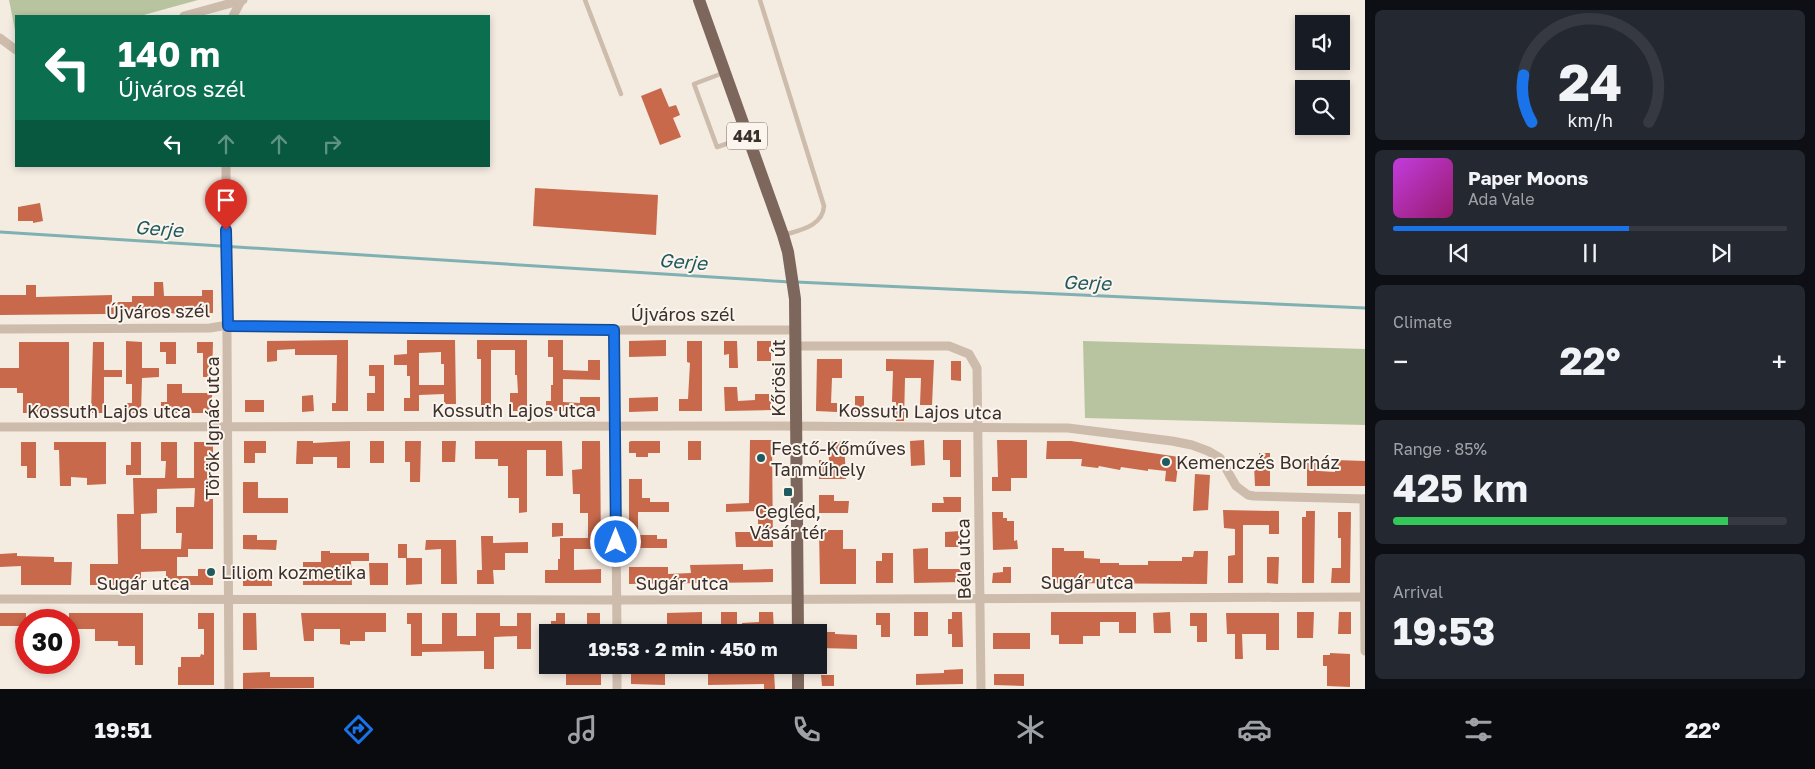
<!DOCTYPE html>
<meta charset="utf-8">
<style>
:root{--surface:#171b24;--page:#242831;--text:#f1f3f6;--muted:#9ea1a6;--line:#363941;--accent:#1a73e8}
body{margin:0;font-family:"Golos Text",sans-serif;background:var(--page);color:var(--text);height:100vh;display:flex;flex-direction:column;font-size:19px;white-space:nowrap}
*{box-sizing:border-box;margin:0}
p{font-size:16px;color:var(--muted)}
.icon{flex:none;width:28px;height:28px;fill:none;stroke:currentColor;stroke-width:2;stroke-linecap:round;stroke-linejoin:round}
.map{position:relative;flex:1;overflow:hidden}
.panel{display:flex;flex-direction:column;gap:10px;padding:10px;background:#0d0f14;width:450px}
.panel>*{flex:none}
.banner{position:absolute;left:15px;top:15px;width:475px;height:152px;border-radius:0px;box-shadow:0 2px 8px #0003;background:#0b6e4f;color:#fff;overflow:hidden}
.fabs{position:absolute;left:1295px;top:15px;display:grid;gap:10px}
.fabs a{display:grid;place-items:center;width:55px;height:55px;border-radius:0px;background:var(--surface);box-shadow:0 2px 8px #0003;font-size:25px}
.speed{position:absolute;left:15px;top:609px;display:flex;gap:10px;font-size:25px;font-weight:700;text-align:center}
.speed>*{display:grid;place-content:center;width:65px;height:65px;border-radius:50%;background:var(--surface);box-shadow:0 2px 8px #0003;line-height:1}
.speed .limit{border:8px solid #d22;background:#fff;color:#111}
.pin{position:absolute;display:grid;place-items:center;width:42px;height:42px;color:#fff;margin:-51px -21px;border-radius:50% 50% 50% 0;rotate:-45deg;box-shadow:0 0 5px #0007}
.pin .icon{rotate:45deg}
.me{position:absolute;width:55px;margin:-28px;rotate:0deg;stroke-linejoin:round;filter:drop-shadow(0 0 4px #0008)}
.turn{display:flex;align-items:center;gap:18px;height:105px;padding:0 20px;font-size:22px}
.turn .icon{width:65px;height:65px;stroke-width:2.5}
.turn b{display:block;font-size:35px;line-height:42px}
.lanes{display:flex;align-items:center;height:48px;padding:0 20px;background:#0003;justify-content:center;gap:25px;direction:ltr}
.lanes .off{opacity:.35}
.big{font-size:38px;font-weight:700;line-height:1.1}
.panel .widget{flex:1;display:flex;flex-direction:column;justify-content:center;gap:8px;min-width:0;padding:0 18px;border-radius:8px;background:var(--page)}
.panel .dial{align-items:center;gap:0}
.dial svg{height:130px;overflow:visible;fill:none;stroke:var(--line);stroke-width:7;stroke-linecap:round;text-anchor:middle}
.dial text{fill:var(--text);stroke:none}
.song{display:flex;align-items:center;gap:15px}
.cover{width:60px;height:60px;border-radius:8px;background:linear-gradient(135deg,hsl(290 70% 55%),hsl(320 70% 35%))}
.played{height:5px;border-radius:2px;background:linear-gradient(90deg,var(--accent) 60%,var(--line) 60%)}
.keys{display:flex;justify-content:space-around;direction:ltr}
.heat{display:flex;justify-content:space-between;align-items:center;font-size:28px;direction:ltr}
.charge{height:8px;border-radius:4px;background:linear-gradient(90deg,#34c759 85%,var(--line) 0)}
.trip{position:absolute;left:539px;top:624px;width:288px;height:50px;border-radius:0px;background:var(--surface);box-shadow:0 2px 8px #0003;font-weight:700;line-height:50px;text-align:center}
.menu{display:flex;height:80px;justify-content:space-around;align-items:center;background:#090b0e;color:var(--muted)}
.menu .icon{width:35px;height:35px}
.menu .on{color:var(--accent)}
.menu b{font-size:22px;color:var(--text)}
main{display:flex;flex:1;min-height:0}
.map>svg:first-child{display:block}
.green{fill:#b8c4a0}
.lines{fill:none;stroke-linecap:round;stroke-linejoin:round}
.stream{stroke:#7fb0b2;stroke-width:3}
.building{fill:#c8694b;fill-rule:evenodd}
.lane{stroke:#cdbbac;stroke-width:4.5}
.street{stroke:#cdbbac;stroke-width:9}
.primary{stroke:#7d675c;stroke-width:12}
.route-casing{stroke:#114b97;stroke-width:12}
.route{stroke:#1a73e8;stroke-width:9}
.poi-dot{fill:#1f5a5e;stroke:#fbf5ee;stroke-width:2}
.labels{text-anchor:middle;dominant-baseline:central;stroke-width:4;stroke-linejoin:round;paint-order:stroke}
.shield{fill:#fbf5ee;stroke:#756b66;stroke-width:1}
.shield-label{font-size:16px;font-weight:bold;fill:#3b302b}
.street-label{font-size:18px;fill:#3b302b;stroke:#fbf5ee}
.poi-label{font-size:18px;fill:#3b302b;stroke:#fbf5ee;text-anchor:start}
.water-label{font-size:19px;font-style:italic;fill:#1f5a5e;stroke:#fbf5ee}
</style>
<main>
<div class="map">
<svg width="1365" height="689" viewBox="0 0 1365 689">
<rect width="100%" height="100%" fill="#f4ebe1"/>
<g class="green">
<path d="M9 0H198L140 16H16V35Z"/>
<path d="M1083 341 1365 349V425L1085 418Z"/>
</g>
<g class="lines">
<g class="stream">
<path d="M0 232 790 282"/>
<path d="M796 282 1365 308"/>
</g>
</g>
<g class="building">
<path d="M661 88 669 107 676 105 680 115 673 118 681 137 660 145 641 96Z"/>
<path d="M535 188 658 195 656 235 533 226Z"/>
<path d="M40 203 43 221 33 223V221H18V207Z"/>
<path d="M154 282H163L164 296H202V290H213V313L0 315V295H26V285H36V297L112 295V302H132V296H154Z"/>
<path d="M348 340V411H332V403H336L337 355H295V349L277 350V361L267 362V341Z"/>
<path d="M407 340H455L456 404H444V394L419 395V411H404V398H410V376H407V365H394V355L407 354ZM441 352V364H444V385H419V353Z"/>
<path d="M477 340H527V411H510V393H518L517 375H515V350H491V412H481V359H477Z"/>
<path d="M548 340H563V370L588 371V360H600V380L563 379V402L580 403V397H600V411H546V401H551V385H553V357H548Z"/>
<path d="M666 340V356L629 357V341Z"/>
<path d="M126 341 142 342V368H159V377L142 378 141 413H127V403H132V384H126Z"/>
<path d="M687 341H702V411H679V399H688L690 363 687 362Z"/>
<path d="M724 341H737L738 368H729V354L724 355Z"/>
<rect x="757" y="341" width="14" height="20"/>
<path d="M19 342H69V413H23V393H17V388H0V368H19Z"/>
<path d="M93 342H104V370H122V377H104V413H91Z"/>
<path d="M160 342H176V364H166V352H160Z"/>
<path d="M197 342H213L212 377H203V353H197Z"/>
<path d="M817 359H842V378H832L831 403H837V412L816 411Z"/>
<path d="M886 359 934 360 932 405H920L921 378H905L904 421H896V402H892L893 371H886Z"/>
<path d="M951 361H961V381L951 380Z"/>
<path d="M369 365H384V411H367V393H375V376H369Z"/>
<path d="M167 384H182V393H212V413H161V402H167Z"/>
<path d="M724 387H737L738 401 755 400V394H771V410L725 411Z"/>
<path d="M313 395 314 411 302 412V396Z"/>
<rect x="855" y="396" width="9" height="16"/>
<path d="M658 397V411L629 412V398Z"/>
<rect x="245" y="400" width="19" height="12"/>
<path d="M750 440H772L773 547H736L735 532H758V511L726 512V504L749 503Z"/>
<path d="M924 440 925 465 911 466 910 441Z"/>
<path d="M943 440H961V477H950V460H943Z"/>
<path d="M997 440H1027V478H1011V491H992V477H998Z"/>
<path d="M244 441H266V453H255V463H244Z"/>
<path d="M297 441H313V443L350 441V468H337V457H313V464H296Z"/>
<rect x="370" y="441" width="14" height="22"/>
<path d="M405 441H421L420 482H410V462H405Z"/>
<path d="M442 441H456L455 462H442Z"/>
<path d="M475 441H562L563 476H546V450H527V512L519 513V498H508V466H498V459H475Z"/>
<path d="M582 441H600L601 549H574V570L601 569V583H545V570H558V559H560V538H588V513H580V494H573L572 470 582 469Z"/>
<path d="M631 441H660V453H648V457H636V453H629V442Z"/>
<rect x="688" y="441" width="13" height="19"/>
<path d="M844 441 846 479H819V460H829L828 442Z"/>
<path d="M1047 441H1071L1179 457 1176 482 1165 481 1166 471 1148 469V471L1121 467 1120 470 1099 466 1098 468 1081 466 1082 459H1046Z"/>
<path d="M21 442H36V478H27V466H21Z"/>
<path d="M54 442H106V484L87 485V478L71 477V486H60L59 450H54Z"/>
<path d="M131 442H141V475H126V465H131Z"/>
<path d="M161 442H177V478H194V442H213V463H208V499H213V549H188V557H177V576H198V569H213V585H166V571L141 572V579H123V585H90V564H118L117 514H134L133 478H165L166 461H161ZM195 488 194 507H176V533H182L181 549H141V514L157 513V489Z"/>
<path d="M1259 453H1270V486H1255L1254 465H1259Z"/>
<path d="M1335 460 1365 461V486H1307V463H1319V471L1335 472Z"/>
<path d="M1195 474 1210 475 1208 510 1193 511Z"/>
<path d="M629 479H642V498H650V502H669V512H638V535H657V539H667V548H629Z"/>
<path d="M243 482H258V498H288V513H243Z"/>
<path d="M819 495H834V501H849L848 513H819Z"/>
<path d="M943 497H961V512H932V503H944Z"/>
<path d="M1223 510 1279 511V534H1269V525H1243V583H1228V556L1235 555V529L1224 528Z"/>
<path d="M1306 511H1315L1314 583H1302V517H1306Z"/>
<path d="M992 512H1003V518H1007V521H1014V541L1017 540 1018 549 993 550Z"/>
<path d="M1338 512H1351L1350 583H1331L1332 568H1341V538H1338Z"/>
<path d="M552 523H563V536L552 537Z"/>
<path d="M819 530H843V549H856V584H820Z"/>
<path d="M961 531 962 547H945V532Z"/>
<path d="M243 535H257V540H277L276 550 243 549Z"/>
<path d="M481 536H493V543L528 542V553H505V570H493L494 584H477V570H482Z"/>
<path d="M426 540H456L457 584H441V549L425 550Z"/>
<rect x="398" y="544" width="9" height="14"/>
<path d="M928 548V569H962V582L914 583 913 549Z"/>
<path d="M1052 548H1064V551H1084V558L1100 559V563H1119V565H1148V561H1182V557H1193L1194 551H1208L1207 584 1052 583Z"/>
<path d="M321 551H330V553H369V561H351L352 585H303V562H321Z"/>
<path d="M17 553V556L54 557V562H72L71 585H21V566L0 567V554Z"/>
<path d="M882 553H893V583H876V561H882Z"/>
<path d="M1267 557H1279L1278 584 1267 583Z"/>
<path d="M406 558H422V584L406 585Z"/>
<path d="M369 563H388V585H370Z"/>
<path d="M743 564V570L773 569V582L629 584V567H668V574L691 573 690 565Z"/>
<path d="M1003 567H1011V583H992L993 573 1003 572Z"/>
<path d="M243 571H262V577H272V586H243Z"/>
<path d="M702 612V632L667 631V613Z"/>
<rect x="721" y="612" width="16" height="12"/>
<path d="M759 612H773L774 632H759V630L742 631V623L759 622Z"/>
<rect x="914" y="612" width="14" height="24"/>
<path d="M952 612H962L963 647H952V634H948V619H952Z"/>
<path d="M1051 612H1136V633H1119V622H1100V636H1083V644H1059V635H1051Z"/>
<path d="M1170 612 1171 633H1154L1153 613Z"/>
<path d="M1297 612H1314L1313 638H1297Z"/>
<path d="M1339 612H1351V634H1338Z"/>
<rect x="0" y="613" width="26" height="13"/>
<path d="M69 613H143V665H135V646H118V641H95V629H69Z"/>
<path d="M198 613H214V685H178V667H181V657H200L201 654 204 655V629H198Z"/>
<path d="M243 613H256L257 650H243Z"/>
<path d="M301 613H386V632H365V641H350V645L340 644V629H314V641H304Z"/>
<path d="M407 613H422V644H442V613H457V636H476V613H500V626H517V613H531V649H517V636L494 637V669H484V651L422 652V656H411V624H407Z"/>
<path d="M556 613H565V632H551V621H556Z"/>
<rect x="587" y="613" width="13" height="19"/>
<path d="M876 613H890V637H881V625H876Z"/>
<path d="M1190 613H1207V642H1197V626H1190Z"/>
<path d="M1226 613H1279V650H1266V634H1242L1243 659H1235V634H1227Z"/>
<path d="M821 632H835V634L857 635V649L821 648Z"/>
<rect x="993" y="633" width="37" height="16"/>
<path d="M1330 653 1350 654V687L1327 686V666H1323V655H1330Z"/>
<path d="M566 665H576V668H601V685H566Z"/>
<path d="M759 667V668L768 672H774L775 689H764V684L708 685V668Z"/>
<path d="M963 669V684L916 685V674L944 673V670Z"/>
<path d="M270 672V677H314V688L243 689V673Z"/>
<path d="M631 672H665V685L631 684Z"/>
<path d="M994 674H1024V686L994 685Z"/>
<path d="M821 675H834V686H822Z"/>
</g>
<g class="lines">
<g class="lane">
<path d="M585 0 621 94"/>
<path d="M760 0 824 206C823 226 800 230 784 235"/>
<path d="M723 73 694 84 717 147 747 137"/>
</g>
<g class="street">
<path d="M184 16 243 0"/>
<path d="M233 16 241 1"/>
<path d="M0 38 16 50"/>
<path d="M226 166 229 689"/>
<path d="M0 329 210 328 228 325 614 330H795"/>
<path d="M614 330 617 632"/>
<path d="M796 346H949L969 354 977 368 981 689"/>
<path d="M0 427 780 426 1068 428 1172 441 1192 445 1208 451 1220 458 1236 486 1248 495 1254 496 1365 499"/>
<path d="M1364 499 1365 651"/>
<path d="M0 599 616 600 1365 597"/>
<path d="M617 665V689"/>
</g>
<g class="primary">
<path d="M699 0 783 235 788 252 795 299 798 632"/>
<path d="M798 665V689"/>
</g>
</g>
<g class="lines">
<defs>
<path id="route" d="M226 230 228 326 614 330 616 542"/>
</defs>
<use href="#route" class="route-casing"/>
<use href="#route" class="route"/>
</g>
<g class="poi-dot">
<circle cx="761" cy="458" r="5"/>
<circle cx="1166" cy="462" r="5"/>
<rect x="783" y="487" width="10" height="10" rx="2.5"/>
<circle cx="211" cy="572" r="5"/>
</g>
<g class="labels">
<rect class="shield" x="727" y="122.5" width="40" height="27" rx="4"/>
<g class="shield-label">
<text x="747" y="136">441</text>
</g>
<g class="street-label">
<text transform="translate(158 311) rotate(-1)">Újváros szél</text>
<text x="683" y="314">Újváros szél</text>
<text transform="translate(778 378) rotate(-90)">Kőrösi út</text>
<text x="514" y="410">Kossuth Lajos utca</text>
<text x="109" y="411">Kossuth Lajos utca</text>
<text transform="translate(920 411) rotate(1)">Kossuth Lajos utca</text>
<text transform="translate(212 428) rotate(-90)">Török Ignác utca</text>
<text transform="translate(963 559) rotate(-91)">Béla utca</text>
<text x="1087" y="582">Sugár utca</text>
<text x="143" y="583">Sugár utca</text>
<text x="682" y="583">Sugár utca</text>
</g>
<g class="poi-label">
<text x="771" y="448">Festő-Kőműves<tspan x="771" dy="21">Tanműhely</tspan></text>
<text x="1176" y="462">Kemenczés Borház</text>
<text x="788" y="511" text-anchor="middle">Cegléd,<tspan x="788" dy="21">Vásár tér</tspan></text>
<text x="221" y="572">Liliom kozmetika</text>
</g>
<g class="water-label">
<text transform="translate(159 228) rotate(4)">Gerje</text>
<text transform="translate(683 261) rotate(4)">Gerje</text>
<text transform="translate(1087 282) rotate(2)">Gerje</text>
</g>
</g>
</svg>
<div class="fabs">
<a><svg class="icon" aria-label="sound" viewBox="0 0 24 24"><path d="M4 9h4l5-4v14l-5-4H4zM17 9q2 3 0 6"/></svg></a>
<a><svg class="icon" aria-label="search" viewBox="0 0 24 24"><circle cx="10" cy="10" r="6"/><path d="M15 15l6 6"/></svg></a>
</div>
<div class="speed"><div class="limit">30</div></div>
<div class="pin" style="left:226px;top:230px;background:#d93025"><svg class="icon" aria-label="arrive" viewBox="0 0 24 24"><path d="M6 21V4h12l-3 4 3 4H6"/></svg></div>
<svg class="me" style="left:616px;top:542px" viewBox="-20 -20 40 40"><circle r="17" fill="#1a73e8" stroke="#fff" stroke-width="3"/><path d="M0-11L8 9 0 5-8 9z" fill="#fff"/></svg>
<div class="trip">19:53 · 2 min · 450 m</div>
<div class="banner">
<div class="turn"><svg class="icon" aria-label="left" viewBox="0 0 24 24"><path d="M17 20v-9H6M10 6l-5 5 5 5"/></svg><div><b>140 m</b>Újváros szél</div></div>
<div class="lanes"><svg class="icon" aria-label="left" viewBox="0 0 24 24"><path d="M17 20v-9H6M10 6l-5 5 5 5"/></svg><svg class="icon off" aria-label="ahead" viewBox="0 0 24 24"><path d="M12 20V5M6 11l6-6 6 6"/></svg><svg class="icon off" aria-label="ahead" viewBox="0 0 24 24"><path d="M12 20V5M6 11l6-6 6 6"/></svg><svg class="icon off" aria-label="right" viewBox="0 0 24 24"><path d="M7 20v-9h11M14 6l5 5-5 5"/></svg></div>
</div>
</div>
<section class="panel">
<div class="widget dial"><svg viewBox="0 0 100 80">
<path d="M14 69A42 42 0 1 1 86 69"/>
<path d="M14 69A42 42 0 0 1 9 40" stroke="#1a73e8"/>
<text x="50" y="56" font-size="32" font-weight="700">24</text>
<text x="50" y="72" font-size="11">km/h</text>
</svg></div>
<div class="widget">
<div class="song"><i class="cover"></i><div><b>Paper Moons</b><p>Ada Vale</p></div></div>
<div class="played"></div>
<div class="keys"><svg class="icon" aria-label="previous" viewBox="0 0 24 24"><path d="M18 5L8 12l10 7zM5 5v14"/></svg><svg class="icon" aria-label="pause" viewBox="0 0 24 24"><path d="M8 5v14M16 5v14"/></svg><svg class="icon" aria-label="next" viewBox="0 0 24 24"><path d="M6 5l10 7-10 7zM19 5v14"/></svg></div>
</div>
<div class="widget"><p>Climate</p>
<div class="heat"><a>−</a><b class="big">22°</b><a>+</a></div>
</div>
<div class="widget"><p>Range · 85%</p><b class="big">425 km</b><div class="charge"></div></div>
<div class="widget"><p>Arrival</p><b class="big">19:53</b></div>
</section>
</main>
<nav class="menu">
<b>19:51</b>
<svg class="icon on" aria-label="directions" viewBox="0 0 24 24"><path d="M12 3l9 9-9 9-9-9zM9 14v-3h6M13 9l2 2-2 2"/></svg>
<svg class="icon" aria-label="music" viewBox="0 0 24 24"><path d="M9 18V5l10-2v13"/><circle cx="6" cy="18" r="3"/><circle cx="16" cy="16" r="3"/></svg>
<svg class="icon" aria-label="phone" viewBox="0 0 24 24"><path d="M5 4h4l2 5-3 2q2 4 5 5l2-3 5 2v4C11 20 4 13 5 4z"/></svg>
<svg class="icon" aria-label="climate" viewBox="0 0 24 24"><path d="M12 3v18M4 7l16 10M4 17L20 7"/></svg>
<svg class="icon" aria-label="car" viewBox="0 0 24 24"><path d="M5 17H2v-5l4-1 3-4h7l3 4 3 1v5h-3M9 17h6M6 11h13"/><circle cx="7" cy="17" r="2"/><circle cx="17" cy="17" r="2"/></svg>
<svg class="icon" aria-label="filters" viewBox="0 0 24 24"><path d="M4 7h16M4 17h16"/><circle cx="9" cy="7" r="2"/><circle cx="15" cy="17" r="2"/></svg>
<b>22°</b>
</nav>
